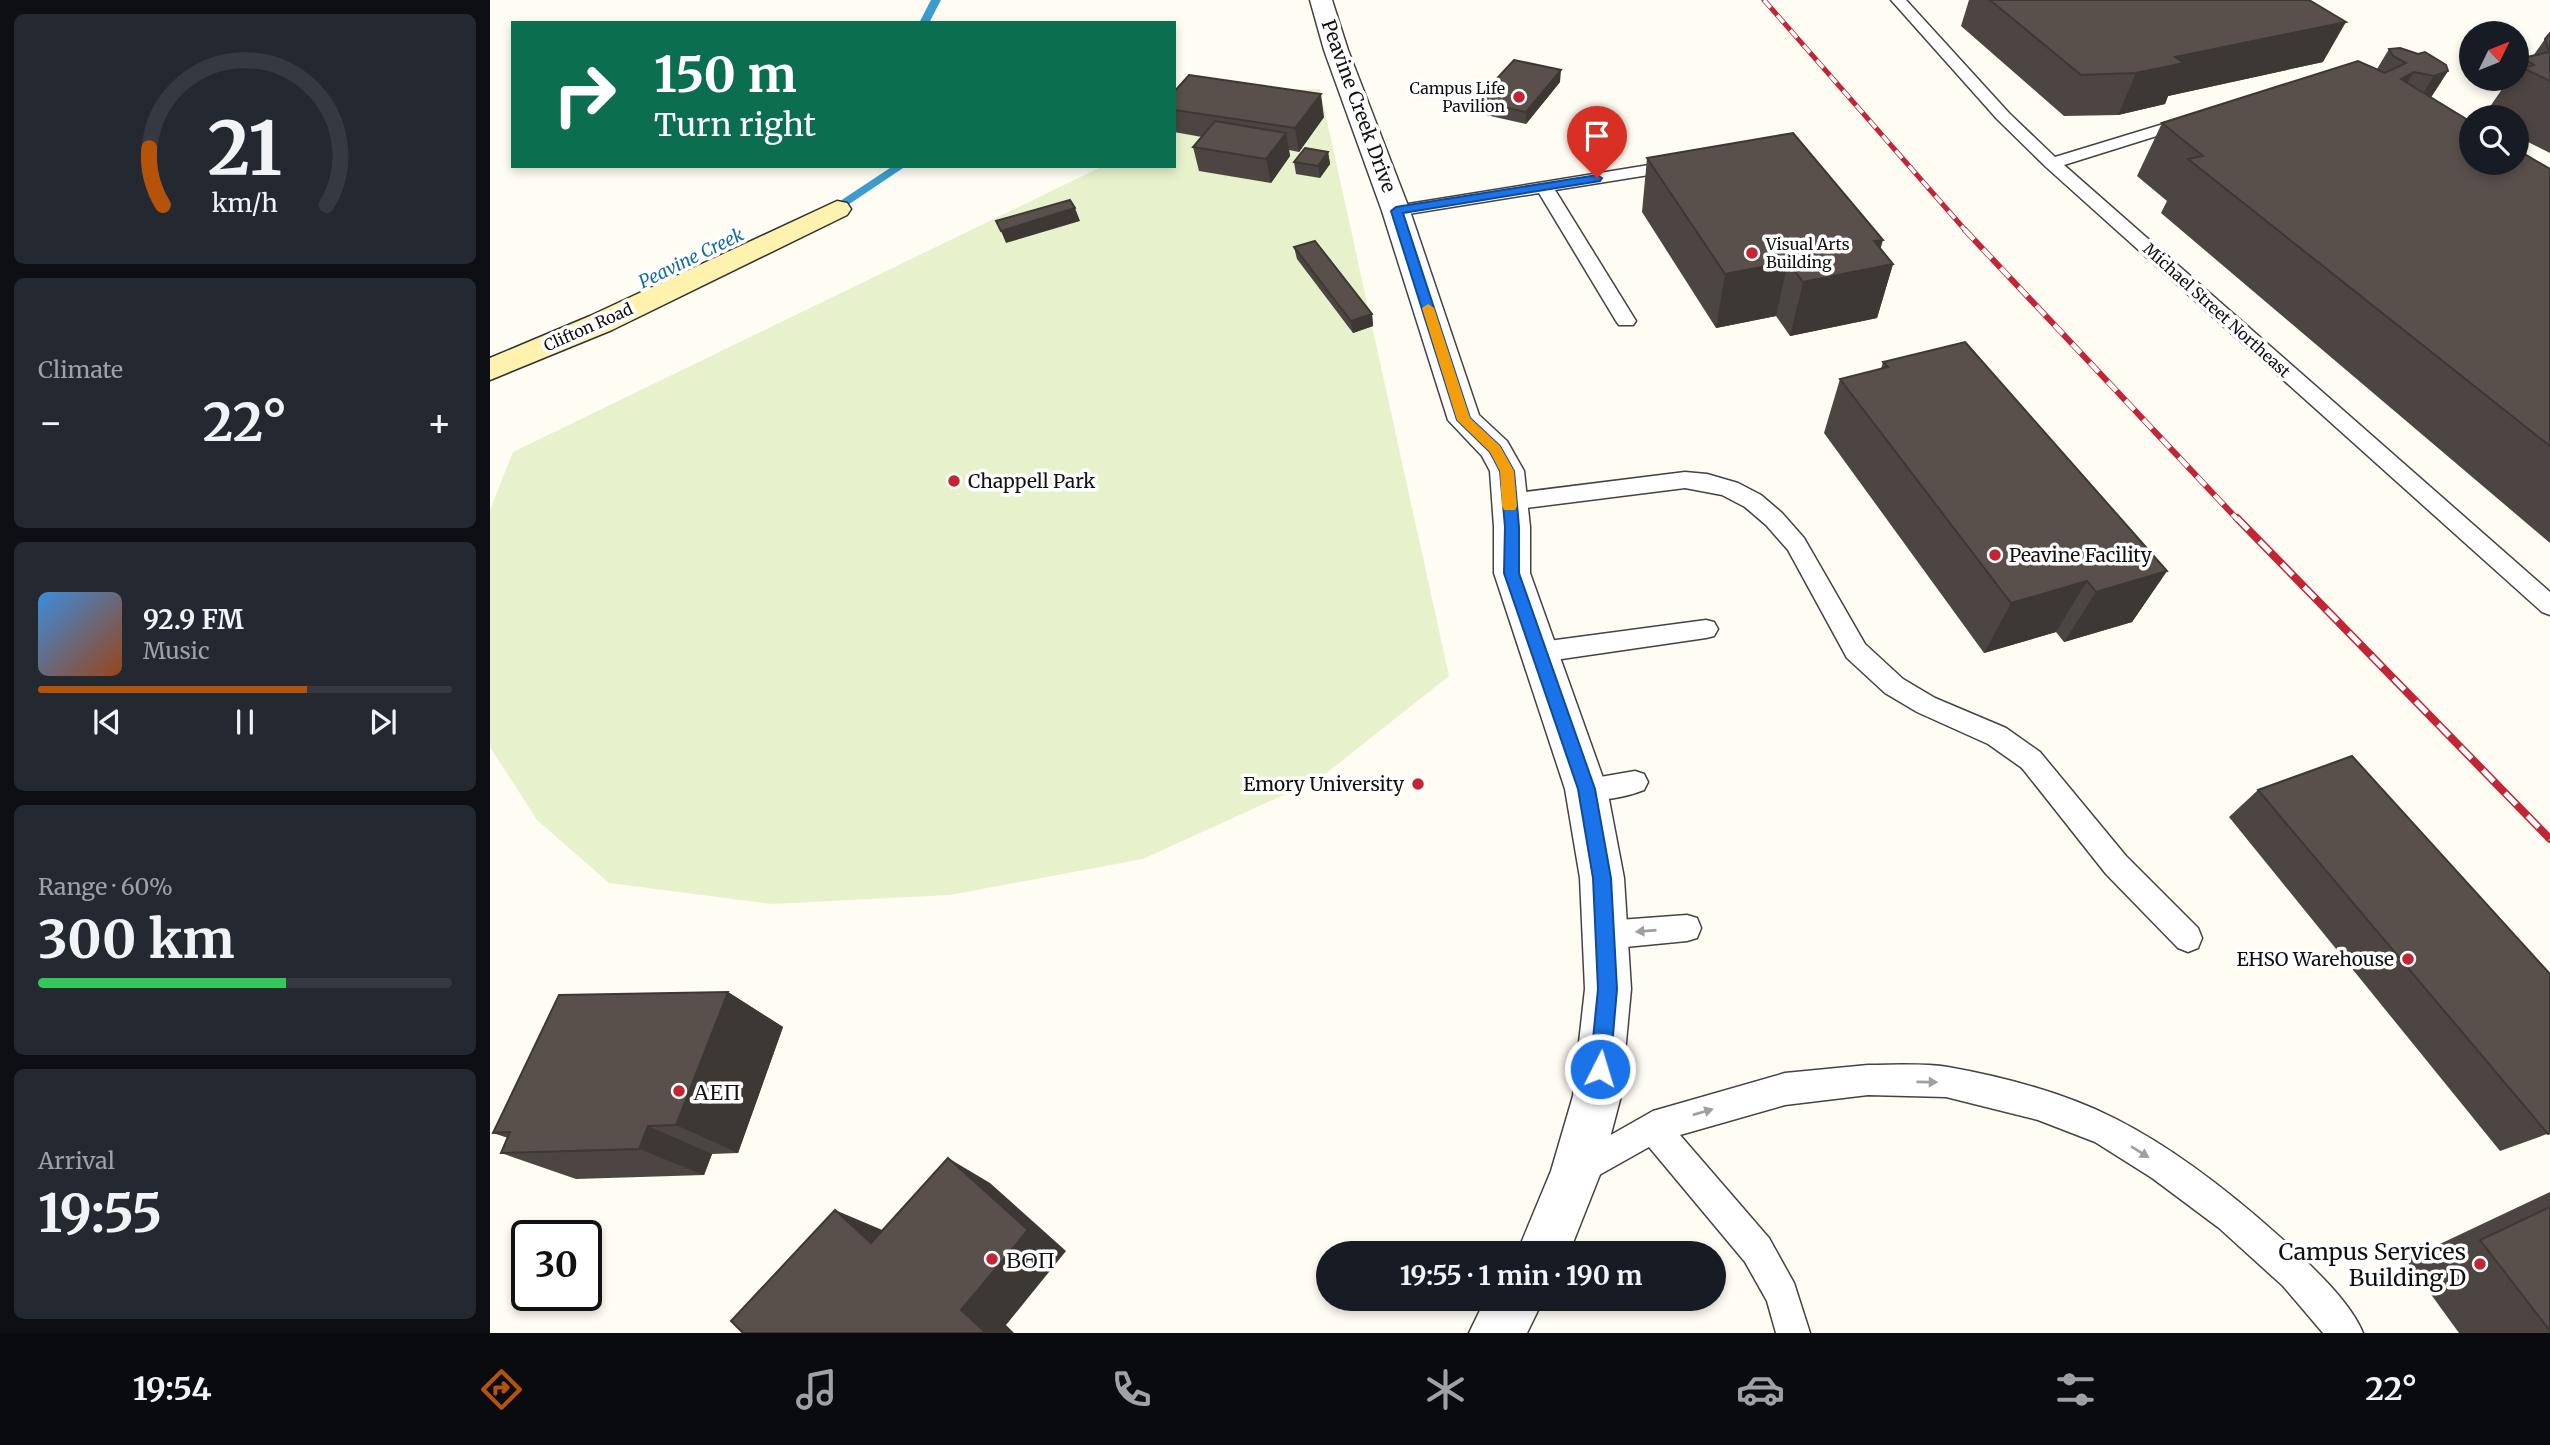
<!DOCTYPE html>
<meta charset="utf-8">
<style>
:root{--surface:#171b24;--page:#242831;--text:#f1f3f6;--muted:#9ea1a6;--line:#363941;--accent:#b45309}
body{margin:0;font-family:Merriweather,serif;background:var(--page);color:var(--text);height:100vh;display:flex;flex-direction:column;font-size:26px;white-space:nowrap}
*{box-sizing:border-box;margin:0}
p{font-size:23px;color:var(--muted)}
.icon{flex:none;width:38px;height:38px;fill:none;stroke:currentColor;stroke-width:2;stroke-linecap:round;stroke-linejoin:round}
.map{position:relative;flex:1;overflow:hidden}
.sheet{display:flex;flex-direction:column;gap:14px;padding:14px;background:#0d0f14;width:490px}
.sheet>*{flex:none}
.hud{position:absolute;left:21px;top:21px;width:665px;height:147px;border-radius:0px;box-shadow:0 4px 10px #0003;background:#0b6e4f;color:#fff;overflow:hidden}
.needle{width:46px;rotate:47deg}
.tools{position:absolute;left:1969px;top:21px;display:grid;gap:14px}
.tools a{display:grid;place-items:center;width:70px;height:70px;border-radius:50%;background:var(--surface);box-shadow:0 4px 10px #0003;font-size:35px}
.speed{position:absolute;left:21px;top:1220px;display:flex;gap:14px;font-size:35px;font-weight:700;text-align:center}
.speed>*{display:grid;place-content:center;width:91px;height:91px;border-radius:50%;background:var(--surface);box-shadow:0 4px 10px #0003;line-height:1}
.speed .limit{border:4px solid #111;border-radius:10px;background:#fff;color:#111}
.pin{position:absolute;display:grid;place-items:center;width:60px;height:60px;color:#fff;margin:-72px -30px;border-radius:50% 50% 50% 0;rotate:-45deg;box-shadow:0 0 7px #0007}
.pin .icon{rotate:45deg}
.me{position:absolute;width:77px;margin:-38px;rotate:5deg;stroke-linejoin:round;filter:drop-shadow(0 0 5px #0008)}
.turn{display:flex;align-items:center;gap:24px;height:147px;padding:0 28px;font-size:32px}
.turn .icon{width:91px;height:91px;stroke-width:2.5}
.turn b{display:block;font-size:49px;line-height:60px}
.big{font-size:52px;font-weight:700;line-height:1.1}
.sheet .tile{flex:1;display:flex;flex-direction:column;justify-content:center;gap:10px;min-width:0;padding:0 24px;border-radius:10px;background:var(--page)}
.sheet .dial{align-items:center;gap:0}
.dial svg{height:182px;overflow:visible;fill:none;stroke:var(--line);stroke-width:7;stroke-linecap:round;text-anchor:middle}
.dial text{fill:var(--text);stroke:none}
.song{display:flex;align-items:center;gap:21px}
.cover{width:84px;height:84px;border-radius:10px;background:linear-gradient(135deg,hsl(210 70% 55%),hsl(20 70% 35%))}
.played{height:7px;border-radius:4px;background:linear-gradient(90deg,var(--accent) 65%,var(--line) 65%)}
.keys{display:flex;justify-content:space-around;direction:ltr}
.heat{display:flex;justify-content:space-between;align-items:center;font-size:38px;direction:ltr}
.charge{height:10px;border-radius:5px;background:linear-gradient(90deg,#34c759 60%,var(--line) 0)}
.trip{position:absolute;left:826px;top:1241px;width:410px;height:70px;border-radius:35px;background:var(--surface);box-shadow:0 4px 10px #0003;font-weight:700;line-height:70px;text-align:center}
.menu{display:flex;height:112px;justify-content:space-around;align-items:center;background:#090b0e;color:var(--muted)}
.menu .icon{width:49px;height:49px}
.menu .selected{color:var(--accent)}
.menu b{font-size:32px;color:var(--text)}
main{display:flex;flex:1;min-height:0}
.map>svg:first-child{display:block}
.pitch{fill:#e7f2cd}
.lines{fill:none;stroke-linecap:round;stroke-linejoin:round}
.stream{fill:#3d9ccf;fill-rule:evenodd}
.lane-casing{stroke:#434343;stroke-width:3}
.street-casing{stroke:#434343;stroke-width:3}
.secondary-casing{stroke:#323232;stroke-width:3}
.lane{fill:#fff;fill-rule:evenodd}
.street{fill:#fff;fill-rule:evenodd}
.secondary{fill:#fff2ae;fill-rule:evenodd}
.rail-far2-casing{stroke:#c22535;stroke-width:5}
.rail-far1-casing{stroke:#c22535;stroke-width:6}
.rail-casing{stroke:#c22535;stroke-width:8}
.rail-far2{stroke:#fff;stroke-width:3.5;stroke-dasharray:10;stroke-linecap:butt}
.rail-far1{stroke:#fff;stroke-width:4.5;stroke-dasharray:13;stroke-linecap:butt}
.rail{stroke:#fff;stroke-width:5;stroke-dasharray:16;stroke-linecap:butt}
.wall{fill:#4d4541}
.shaded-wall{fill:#3e3835}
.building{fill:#59504c;stroke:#3e3835;stroke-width:2}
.oneway{fill:#9f9f9f}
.route{fill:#1a73e8;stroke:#114b97;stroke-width:2}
.slow{fill:#f59e0b}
.poi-dot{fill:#c22535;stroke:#fff;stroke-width:2.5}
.labels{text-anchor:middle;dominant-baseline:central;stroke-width:7;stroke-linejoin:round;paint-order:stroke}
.far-poi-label{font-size:16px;fill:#101010;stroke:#fff;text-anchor:end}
.far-street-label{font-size:16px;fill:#101010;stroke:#fff}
.far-water-label{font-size:18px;font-style:italic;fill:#176ea4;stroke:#fff}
.street-label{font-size:19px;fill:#101010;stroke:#fff}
.poi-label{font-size:19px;fill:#101010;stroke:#fff;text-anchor:start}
.near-poi-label{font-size:23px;fill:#101010;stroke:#fff;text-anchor:start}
</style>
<main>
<section class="sheet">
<div class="tile dial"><svg viewBox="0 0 100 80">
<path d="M14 69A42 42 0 1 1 86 69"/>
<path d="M14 69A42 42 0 0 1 8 44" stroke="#b45309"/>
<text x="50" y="56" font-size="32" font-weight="700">21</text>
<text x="50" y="72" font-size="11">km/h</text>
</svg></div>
<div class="tile"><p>Climate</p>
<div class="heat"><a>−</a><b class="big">22°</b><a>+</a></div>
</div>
<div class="tile">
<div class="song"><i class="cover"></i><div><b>92.9 FM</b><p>Music</p></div></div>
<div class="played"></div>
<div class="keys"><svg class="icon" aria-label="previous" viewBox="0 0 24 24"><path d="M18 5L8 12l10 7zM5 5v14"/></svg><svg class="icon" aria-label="pause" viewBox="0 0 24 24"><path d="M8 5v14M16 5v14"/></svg><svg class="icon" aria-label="next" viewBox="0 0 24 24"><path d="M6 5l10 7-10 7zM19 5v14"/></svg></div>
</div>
<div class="tile"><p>Range · 60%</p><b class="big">300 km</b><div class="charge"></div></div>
<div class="tile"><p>Arrival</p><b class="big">19:55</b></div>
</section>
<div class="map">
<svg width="2060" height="1333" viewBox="0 0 2060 1333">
<rect width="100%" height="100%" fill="#fffcf3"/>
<path class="pitch" d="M830 89 959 676 829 779 653 859 460 895 282 904 119 883 47 820 0 747V510L23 452 613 166H684L686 91Z"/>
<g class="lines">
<g class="stream">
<path d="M441 0H451L439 23H429Z"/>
<path d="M403 166H416L343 215H335V211Z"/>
</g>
<defs>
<g id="lane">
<path d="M1401 0H1416L1519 113 1565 157 1693 118H1705L1707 121 1705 124 1574 165 2060 592V615L2052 612 1556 167 1507 119Z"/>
<path d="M1159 165 1167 170 1165 174 1065 190 1146 321 1143 325H1129L1126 321 1049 193 906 216 897 211 906 206Z"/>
<path d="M1195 472 1217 474 1248 483 1271 495 1292 513 1314 538 1375 644 1413 679 1445 698 1516 728 1550 752 1636 856 1708 928 1712 938 1708 948 1698 952 1688 948 1616 874 1532 768 1498 744 1427 712 1395 693 1357 658 1298 550 1276 525 1255 507 1232 495 1195 488 1019 510 1011 508 1008 502 1011 496 1019 494Z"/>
<path d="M1216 620 1224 622 1228 629 1224 636 1216 638 1051 662 1042 659 1039 652 1042 645 1051 642Z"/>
<path d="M1145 771 1154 774 1158 782 1154 790C1136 797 1105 804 1087 797L1083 789 1087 781Z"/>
<path d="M1197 915 1207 918 1211 928 1207 938 1197 941 1115 949 1105 945 1101 935 1105 925 1115 921Z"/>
<path d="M1378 1065C1404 1065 1432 1063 1458 1067 1514 1077 1575 1093 1626 1119 1685 1149 1741 1193 1790 1237 1817 1262 1859 1299 1873 1333H1833L1793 1286 1729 1228 1662 1178 1605 1142 1548 1120 1456 1097 1378 1095 1295 1105 1190 1135 1279 1238 1304 1283 1320 1333H1286L1277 1301 1255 1262 1159 1147 1086 1188 1075 1183 1070 1172 1075 1161 1163 1111 1295 1073Z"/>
</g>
<g id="street">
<path d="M820 0H842L858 50 920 211 989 415 1017 441 1034 471 1040 527V573L1117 789 1134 878 1141 989 1131 1096 1111 1172 1079 1253H1027L1061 1171 1083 1096 1095 989 1090 878 1075 789 1004 573V527L1000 471 992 456 958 420 892 211 834 50Z"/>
<path d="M996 1298H1054L1037 1333H979Z"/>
</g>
<path id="secondary" d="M347 201 357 203 361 209 357 215 122 330 0 380V358L100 316Z"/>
</defs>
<use href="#lane" class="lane-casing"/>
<use href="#street" class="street-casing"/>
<use href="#secondary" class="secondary-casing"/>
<use href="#lane" class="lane"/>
<use href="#street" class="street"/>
<use href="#secondary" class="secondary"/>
<defs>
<path id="rail-far2" d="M1274 0 1476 231"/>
<path id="rail-far1" d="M1475 230 1748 520"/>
<path id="rail" d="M1747 518 2060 839"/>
</defs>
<use href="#rail-far2" class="rail-far2-casing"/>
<use href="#rail-far1" class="rail-far1-casing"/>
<use href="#rail" class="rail-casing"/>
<use href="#rail-far2" class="rail-far2"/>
<use href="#rail-far1" class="rail-far1"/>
<use href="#rail" class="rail"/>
</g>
<g class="wall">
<path d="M1479 0H1819L1833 62 1678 96 1675 104 1628 115 1574 116 1471 26Z"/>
<path d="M2060 33V153L2026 136V117H1999L2001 114 1997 111 2019 79H2026V68L2033 58 2043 56 2055 39Z"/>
<path d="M1899 49 1958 71 1941 97 2060 169V543L1671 213 1677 201 1647 176 1672 123 1887 69Z"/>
<path d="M1070 82 1036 124 987 113 986 101Z"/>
<path d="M684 92 834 117 809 152 799 150 800 156 781 183 709 171 703 147 712 137 684 132Z"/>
<path d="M838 152 840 164 830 178 806 174 804 162Z"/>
<path d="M1157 158 1390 249 1403 264 1387 318 1300 336 1286 316 1226 328 1152 212Z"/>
<path d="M804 247 882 314 883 326 863 333 807 259Z"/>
<path d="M1393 362 1677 571 1642 622 1574 642 1566 632 1494 653 1334 433 1350 379 1391 369Z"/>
<path d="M1768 790 2060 1133 2010 1151 1739 817Z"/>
<path d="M238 992 293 1027 248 1153 222 1154 214 1175 86 1179 11 1153 18 1138 3 1133Z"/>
<path d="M2060 1192V1333H1969L1916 1260Z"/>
</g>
<g class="shaded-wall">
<path d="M1856 22 1833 62 1678 96 1675 104 1628 115 1646 73 1685 57Z"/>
<path d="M1071 70 1070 82 1036 124V112Z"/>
<path d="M1958 71 1924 124 1910 128 1944 76Z"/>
<path d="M1924 72 1891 124 1911 79Z"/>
<path d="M831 94 834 117 809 152 805 128Z"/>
<path d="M796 133 800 156 781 183 776 159Z"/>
<path d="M838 152 840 164 830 178 828 166Z"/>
<path d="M585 208 590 221 516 243 511 231Z"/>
<path d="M1393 240 1385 268 1403 264 1387 318 1300 336 1313 282 1384 241Z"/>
<path d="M1298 262 1286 316 1226 328 1235 274Z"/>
<path d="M882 314 883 326 863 333 861 321Z"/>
<path d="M1677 571 1642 622 1574 642 1606 592Z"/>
<path d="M1597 581 1566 632 1494 653 1521 603Z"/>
<path d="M238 992 293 1027 248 1153 186 1125Z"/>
<path d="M158 1126 222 1154 214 1175 149 1149Z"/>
<path d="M458 1158 500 1183 576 1251 516 1325 524 1333H496L471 1310Z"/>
<path d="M345 1210 397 1232 381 1243Z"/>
</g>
<g class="building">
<path d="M1500 0H1819L1856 22 1685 57 1694 63 1646 73 1591 75Z"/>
<path d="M2060 33V81L2033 68 2044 65 2033 58 2059 52 2055 39Z"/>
<path d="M1910 48 1928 54 1935 52 1956 65 1958 71 1944 76 1924 72 1911 79 1981 122V163H2026V149L2060 169V446L1698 159 1713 156 1672 123 1868 61 1895 73 1916 63 1903 56 1899 49Z"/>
<path d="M1024 60 1071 70 1036 112 986 101Z"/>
<path d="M699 75 831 94 805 128 684 110V92Z"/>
<path d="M725 121 796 133 776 159 703 147Z"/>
<path d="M1303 133 1393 240 1384 241 1403 264 1313 282 1298 262 1235 274 1157 158Z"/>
<path d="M815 148 838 152 828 166 804 162Z"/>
<path d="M580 200 585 208 511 231 506 221Z"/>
<path d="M825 241 882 314 861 321 804 247Z"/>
<path d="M1475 342 1677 571 1606 592 1597 581 1521 603 1350 379 1398 367 1393 362Z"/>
<path d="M1862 756 2060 974V1133L2058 1134 1768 790Z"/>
<path d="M238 992 186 1125 158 1126 149 1149 11 1153 20 1132 3 1133 69 995Z"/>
<path d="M458 1158 538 1230 471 1310 496 1333H253L241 1321 345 1210 381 1243Z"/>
<path d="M2060 1207V1331L1990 1240Z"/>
</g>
<defs><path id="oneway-solid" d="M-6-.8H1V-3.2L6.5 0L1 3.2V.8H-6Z" transform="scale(1.75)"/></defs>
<g class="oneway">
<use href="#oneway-solid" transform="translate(1156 931) rotate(175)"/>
<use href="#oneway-solid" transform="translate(1437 1082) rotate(1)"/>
<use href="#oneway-solid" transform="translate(1213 1112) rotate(-16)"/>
<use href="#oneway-solid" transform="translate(1650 1152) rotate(32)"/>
</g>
<path class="route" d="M1107 175 1112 178 1110 181 913 213 980 418 1010 446 1024 471 1029 527V573L1105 789 1121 878 1127 989 1120 1069 1117 1076 1110 1079 1103 1076 1100 1069 1108 989 1103 878 1088 789 1014 573 1015 527 1010 471 1000 452 967 420 901 211 906 207Z"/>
<path class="slow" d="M938 304 944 308 980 418 1010 446 1024 471 1027 506 1025 510H1014L1012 506 1010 471 1000 452 967 420 932 308Z"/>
<g class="poi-dot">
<circle cx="1029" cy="97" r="7"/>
<circle cx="1262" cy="253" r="7"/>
<circle cx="464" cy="481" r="7"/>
<circle cx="1505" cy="555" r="7"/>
<circle cx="928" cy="784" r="7"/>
<circle cx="1918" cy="959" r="7"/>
<circle cx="189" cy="1091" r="7"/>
<circle cx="502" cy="1259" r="7"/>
<circle cx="1990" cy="1264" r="7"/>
</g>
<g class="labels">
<g class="far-poi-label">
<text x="1015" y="88">Campus Life<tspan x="1015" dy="18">Pavilion</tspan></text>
<text x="1276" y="244" text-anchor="start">Visual Arts<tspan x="1276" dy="18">Building</tspan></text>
</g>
<g class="far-street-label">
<text transform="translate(1727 310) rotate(42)">Michael Street Northeast</text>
<text transform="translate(98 327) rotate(-24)">Clifton Road</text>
</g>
<g class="far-water-label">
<text transform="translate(201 258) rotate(-26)">Peavine Creek</text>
</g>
<g class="street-label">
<text transform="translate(869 106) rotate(70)">Peavine Creek Drive</text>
</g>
<g class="poi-label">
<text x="478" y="481">Chappell Park</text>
<text x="1519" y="555">Peavine Facility</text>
<text x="914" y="784" text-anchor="end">Emory University</text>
<text x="1904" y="959" text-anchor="end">EHSO Warehouse</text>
</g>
<g class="near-poi-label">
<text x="203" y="1091">ΑΕΠ</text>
<text x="1976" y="1251" text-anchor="end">Campus Services<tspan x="1976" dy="26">Building D</tspan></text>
<text x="516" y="1259">ΒΘΠ</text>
</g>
</g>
</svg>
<div class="tools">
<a><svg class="needle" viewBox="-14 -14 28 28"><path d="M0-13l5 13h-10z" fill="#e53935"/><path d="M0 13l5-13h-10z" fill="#9ea1a6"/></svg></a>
<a><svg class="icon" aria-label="search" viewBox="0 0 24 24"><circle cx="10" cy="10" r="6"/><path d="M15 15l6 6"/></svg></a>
</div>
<div class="speed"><div class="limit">30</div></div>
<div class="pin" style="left:1107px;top:178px;background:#d93025"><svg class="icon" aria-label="arrive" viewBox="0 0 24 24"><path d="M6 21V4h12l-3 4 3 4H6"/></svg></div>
<svg class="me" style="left:1110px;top:1069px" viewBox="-20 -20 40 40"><circle r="17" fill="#1a73e8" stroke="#fff" stroke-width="3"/><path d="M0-11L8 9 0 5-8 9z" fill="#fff"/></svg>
<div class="trip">19:55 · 1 min · 190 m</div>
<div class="hud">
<div class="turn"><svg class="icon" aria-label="right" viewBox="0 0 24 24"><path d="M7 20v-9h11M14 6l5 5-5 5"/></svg><div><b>150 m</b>Turn right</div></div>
</div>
</div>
</main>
<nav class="menu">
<b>19:54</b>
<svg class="icon selected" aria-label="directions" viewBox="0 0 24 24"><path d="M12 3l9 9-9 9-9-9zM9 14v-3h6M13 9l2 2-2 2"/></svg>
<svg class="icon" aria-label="music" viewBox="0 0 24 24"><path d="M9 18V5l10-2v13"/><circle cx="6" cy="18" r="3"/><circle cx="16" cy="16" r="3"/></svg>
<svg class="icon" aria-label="phone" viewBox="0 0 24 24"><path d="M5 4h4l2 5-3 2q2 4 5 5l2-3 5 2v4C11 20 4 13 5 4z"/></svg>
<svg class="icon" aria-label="climate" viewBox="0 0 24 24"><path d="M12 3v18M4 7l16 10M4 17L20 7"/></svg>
<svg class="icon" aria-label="car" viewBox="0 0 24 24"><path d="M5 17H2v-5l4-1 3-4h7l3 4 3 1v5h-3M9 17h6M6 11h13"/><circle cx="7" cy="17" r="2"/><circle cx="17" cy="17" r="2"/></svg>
<svg class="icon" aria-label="filters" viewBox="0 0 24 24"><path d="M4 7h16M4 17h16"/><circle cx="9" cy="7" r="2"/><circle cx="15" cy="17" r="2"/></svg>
<b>22°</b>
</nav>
